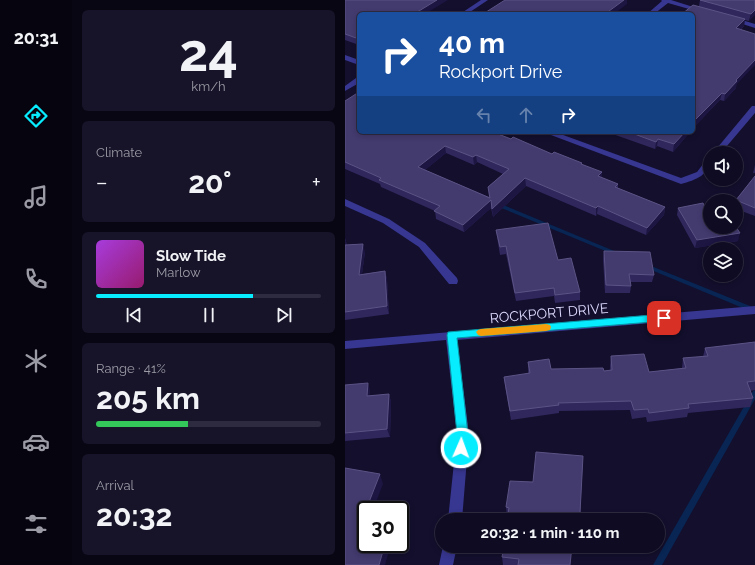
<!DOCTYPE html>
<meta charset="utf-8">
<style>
:root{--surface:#0e0b22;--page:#17142a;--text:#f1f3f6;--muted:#9b9ba5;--line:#2e2b40;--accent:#07ecff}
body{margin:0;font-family:Raleway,sans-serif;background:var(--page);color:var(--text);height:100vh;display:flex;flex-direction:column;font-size:15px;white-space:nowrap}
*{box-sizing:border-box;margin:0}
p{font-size:13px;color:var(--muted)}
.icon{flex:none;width:22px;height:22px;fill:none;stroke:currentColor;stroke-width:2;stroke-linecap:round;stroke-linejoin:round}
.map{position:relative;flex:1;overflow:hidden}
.side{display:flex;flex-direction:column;gap:10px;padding:10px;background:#080613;width:273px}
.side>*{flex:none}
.top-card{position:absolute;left:12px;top:12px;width:338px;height:122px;border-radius:6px;box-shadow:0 2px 6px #0003,0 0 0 1px var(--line);background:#1a4fa0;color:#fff;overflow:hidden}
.controls{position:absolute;left:358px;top:146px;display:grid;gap:8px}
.controls a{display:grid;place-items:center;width:40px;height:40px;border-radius:50%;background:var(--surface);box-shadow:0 2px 6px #0003,0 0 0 1px var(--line);font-size:20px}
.speed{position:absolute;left:12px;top:501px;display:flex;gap:8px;font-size:20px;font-weight:700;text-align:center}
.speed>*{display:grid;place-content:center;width:52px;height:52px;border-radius:50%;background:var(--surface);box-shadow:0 2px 6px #0003,0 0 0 1px var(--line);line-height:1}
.speed .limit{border:2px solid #111;border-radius:6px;background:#fff;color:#111}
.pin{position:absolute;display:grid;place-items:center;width:34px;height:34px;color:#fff;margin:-17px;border-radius:8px;box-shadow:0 2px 6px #0006}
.me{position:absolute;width:44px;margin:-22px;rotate:2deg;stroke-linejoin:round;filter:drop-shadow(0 0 3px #0008)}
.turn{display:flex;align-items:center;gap:14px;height:84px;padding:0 16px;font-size:18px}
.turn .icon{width:52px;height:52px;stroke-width:2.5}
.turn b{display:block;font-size:28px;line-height:34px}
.lanes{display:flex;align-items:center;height:38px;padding:0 16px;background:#0003;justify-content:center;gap:20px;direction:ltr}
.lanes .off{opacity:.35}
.big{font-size:30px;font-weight:700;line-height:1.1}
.side .tile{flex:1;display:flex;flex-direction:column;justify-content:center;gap:6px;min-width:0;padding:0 14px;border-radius:6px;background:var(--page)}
.side .dial{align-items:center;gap:0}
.dial b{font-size:52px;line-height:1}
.song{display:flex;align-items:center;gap:12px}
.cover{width:48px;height:48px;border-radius:6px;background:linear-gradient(135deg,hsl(280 70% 55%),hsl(320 70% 35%))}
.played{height:4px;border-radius:2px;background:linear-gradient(90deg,var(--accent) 70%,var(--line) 70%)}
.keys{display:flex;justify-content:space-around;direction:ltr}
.heat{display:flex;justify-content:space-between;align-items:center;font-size:22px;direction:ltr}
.charge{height:6px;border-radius:3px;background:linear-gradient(90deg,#34c759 41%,var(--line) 0)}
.trip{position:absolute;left:90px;top:513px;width:230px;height:40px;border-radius:20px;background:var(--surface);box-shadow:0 2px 6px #0003,0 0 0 1px var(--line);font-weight:700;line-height:40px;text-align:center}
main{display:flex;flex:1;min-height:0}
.tabs{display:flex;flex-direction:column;width:72px;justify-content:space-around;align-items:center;background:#06040e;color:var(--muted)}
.tabs .icon{width:28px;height:28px}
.tabs .current{color:var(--accent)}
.tabs b{font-size:18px;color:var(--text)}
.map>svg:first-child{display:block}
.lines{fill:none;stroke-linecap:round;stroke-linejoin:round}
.stream{fill:#082553;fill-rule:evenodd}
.street{fill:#373690;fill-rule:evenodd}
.wall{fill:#30275c;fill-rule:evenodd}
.shaded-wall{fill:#1d1542}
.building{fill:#433a6e;stroke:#5b5384;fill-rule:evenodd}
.route{fill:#07ecff;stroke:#0599a6}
.slow{fill:#f59e0b}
.labels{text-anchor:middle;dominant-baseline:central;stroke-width:4;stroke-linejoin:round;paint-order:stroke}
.street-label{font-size:14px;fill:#dedbff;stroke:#130f2d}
</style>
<main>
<nav class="tabs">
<b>20:31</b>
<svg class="icon current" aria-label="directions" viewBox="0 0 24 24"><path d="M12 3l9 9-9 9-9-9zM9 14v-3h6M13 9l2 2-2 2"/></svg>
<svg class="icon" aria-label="music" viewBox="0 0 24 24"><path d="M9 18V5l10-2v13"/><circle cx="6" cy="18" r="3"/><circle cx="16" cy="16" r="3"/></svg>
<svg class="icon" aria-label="phone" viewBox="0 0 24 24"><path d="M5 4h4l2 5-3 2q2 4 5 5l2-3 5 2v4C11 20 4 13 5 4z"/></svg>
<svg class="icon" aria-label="climate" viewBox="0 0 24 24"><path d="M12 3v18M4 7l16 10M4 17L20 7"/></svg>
<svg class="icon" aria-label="car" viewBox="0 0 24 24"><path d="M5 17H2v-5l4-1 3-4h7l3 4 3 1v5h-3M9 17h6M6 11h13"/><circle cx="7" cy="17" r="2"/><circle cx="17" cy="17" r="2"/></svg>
<svg class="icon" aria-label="filters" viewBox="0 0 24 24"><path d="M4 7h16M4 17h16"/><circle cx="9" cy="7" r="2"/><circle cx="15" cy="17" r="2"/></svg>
</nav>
<section class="side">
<div class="tile dial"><b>24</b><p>km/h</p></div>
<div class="tile"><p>Climate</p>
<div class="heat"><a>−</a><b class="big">20°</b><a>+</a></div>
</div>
<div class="tile">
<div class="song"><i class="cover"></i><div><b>Slow Tide</b><p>Marlow</p></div></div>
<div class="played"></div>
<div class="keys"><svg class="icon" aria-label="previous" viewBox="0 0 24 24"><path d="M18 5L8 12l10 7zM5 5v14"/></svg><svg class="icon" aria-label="pause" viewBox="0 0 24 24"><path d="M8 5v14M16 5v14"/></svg><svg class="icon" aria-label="next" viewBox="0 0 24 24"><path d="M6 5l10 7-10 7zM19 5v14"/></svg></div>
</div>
<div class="tile"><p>Range · 41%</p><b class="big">205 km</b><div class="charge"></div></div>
<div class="tile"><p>Arrival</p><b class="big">20:32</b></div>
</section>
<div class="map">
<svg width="410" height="565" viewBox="0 0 410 565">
<rect width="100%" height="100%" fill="#130f2d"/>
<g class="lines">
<g class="stream">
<path d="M151 202 274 253 275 254 274 255H270L149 205 148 204Z"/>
<path d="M301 264 410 308V313L299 267 298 266 299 265Z"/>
<path d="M410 390V399L317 565H308L408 391Z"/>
</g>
<g class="street">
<path d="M136 0H143L122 14H115Z"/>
<path d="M316 0H326L361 11 358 13 323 3 309 14H302L317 1Z"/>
<path d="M387 17 410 24V28L385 20 384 19Z"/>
<path d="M0 55 14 60V65L0 60Z"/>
<path d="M11 78H14V83L0 91V86Z"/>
<path d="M407 106H410V113L376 153H368Z"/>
<path d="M198 132H210L336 178 352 172 362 159 365 158C365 175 351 180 336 184Z"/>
<path d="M0 199 44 219 80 243 112 278 113 281 112 284H104L74 247 38 223 0 206Z"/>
<path d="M410 306V314L112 340 124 434 117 520H103L112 434 101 340 0 349V341Z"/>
<path d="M98 546H112L108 565H94Z"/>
</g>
</g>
<g class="wall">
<path d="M0 0 14 14V45L0 40Z"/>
<path d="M355 0H410L404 21 400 20 399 26 396 30 391 88 379 101 375 100 348 128V14L354 6Z"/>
<path d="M0 101 166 139 207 154 237 164 257 178 273 184V188L320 207 319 215 301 235 252 214 251 216 181 186 148 217 146 208 119 232 91 219 90 211 36 187 35 184 0 169ZM101 153 129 165 132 162 158 174 143 187 144 197 80 170Z"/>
<path d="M262 132H345L328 152 312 146 310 149Z"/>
<path d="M410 165V173H408Z"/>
<path d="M410 176V216L391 209V200Z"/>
<path d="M333 208 361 209 393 241 350 248 332 215Z"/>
<path d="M151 230 213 260 235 292V300L210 303 209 296 171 301 161 254 155 255 152 237Z"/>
<path d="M0 238 2 245 20 252 17 274 40 271 42 279 44 314 0 320Z"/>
<path d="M259 251 309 275 307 282H285L286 286 285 293H260L258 259Z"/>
<path d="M410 342V390L405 391 408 398 405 407 343 413 342 417 302 422 301 417 287 419 285 410 214 411V413L166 420 160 386 159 377 183 374V362L206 369 259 371 265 370V365L266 356 304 372 337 368 338 358 358 357 360 348Z"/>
<path d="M0 385 25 390V396L44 394 46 402 45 437 0 441Z"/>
<path d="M238 456 235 520H162L163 517H162L161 507 188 482Z"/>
<path d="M227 546 225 565H158L157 557Z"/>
</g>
<g class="shaded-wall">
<path d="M92 0H103L80 14H69Z"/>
<path d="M279 0H282V4L269 14H260Z"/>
<path d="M410 10V15L404 21 406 14Z"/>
<path d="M400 19 399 26 390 35 391 28Z"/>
<path d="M410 60V65L391 85V88L379 101 380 94 391 80Z"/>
<path d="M377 93 375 100 348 128V122Z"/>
<path d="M340 132H345L328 152 329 144Z"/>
<path d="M313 139 312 146 310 149 311 142Z"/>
<path d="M100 146 101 153 74 175 73 167Z"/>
<path d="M131 155 132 162 129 165 128 157Z"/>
<path d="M257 172V179L253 176Z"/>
<path d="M180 178 181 186 148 217 147 209Z"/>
<path d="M146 200V208L119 232 118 225Z"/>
<path d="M253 206 252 214 251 216V208Z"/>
<path d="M320 207 319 215 301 235 302 228Z"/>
<path d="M395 233 393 241 350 248 352 240Z"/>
<path d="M0 238 2 246 0 249Z"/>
<path d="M18 244 20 252 16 282 14 275Z"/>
<path d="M40 271 42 279 44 314 42 306Z"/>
<path d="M23 383 25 390V404L22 396Z"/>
<path d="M44 394 46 402 45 437 42 429Z"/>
<path d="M35 474 38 484 28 510 24 502Z"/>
<path d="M40 544H46L40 565H34Z"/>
</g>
<g class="building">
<path d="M0 0H92L69 14H14V39L0 34Z"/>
<path d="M160 0H279L260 14H138Z"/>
<path d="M355 0H410V10L406 14Z"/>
<path d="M348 5 400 19 391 28 410 34V60L391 80 392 81 380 94 377 93 348 122V14H337Z"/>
<path d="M14 92V132H148L166 139 168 137 207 154 209 152 237 163 236 164 257 172 253 176 273 184 270 187 320 207 302 228 253 206 251 208 180 178 147 209 146 200 118 225 89 211 95 206 34 180 36 178 0 162V101ZM100 146 128 157 131 155 164 169 143 187 145 198 73 167Z"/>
<path d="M284 132H340L329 144 313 139 311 142Z"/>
<path d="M410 176V208L391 200Z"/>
<path d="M358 203 361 209 365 208V227H391L395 233 352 240 333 208Z"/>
<path d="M203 223 213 260 226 258 235 292 210 295 209 288 170 293 161 246 155 247 151 230Z"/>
<path d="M18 244 14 275 40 271 42 306 0 312V245Z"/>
<path d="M259 251 305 252 309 275 284 274 286 286 261 285Z"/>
<path d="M410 342V381L402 382 408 398 343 404 344 408 304 413 303 409 289 410 286 401 213 403 214 405 165 411 159 377 185 373 183 362 204 359 206 369 258 368 259 371 267 370 266 356 299 354 304 372 341 368 338 358 363 356 360 348Z"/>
<path d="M23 383 22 396 44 394 42 429 0 433V385Z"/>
<path d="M191 452 238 456 235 513H229V520H162L164 508 161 507 165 481 188 482Z"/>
<path d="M0 468 35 474 24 502 52 506 51 510H21V544H40L34 565H0Z"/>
<path d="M159 546H227L225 565H173L174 559 157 557Z"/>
</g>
<path class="route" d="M319 314 324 318 319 321 112 338 123 434 120 452 116 453 113 452 111 448 112 434 102 335 103 332Z"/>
<path class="slow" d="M201 324 205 325 206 327 205 330 201 331 136 336 133 335 131 332 133 330 136 329Z"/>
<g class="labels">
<g class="street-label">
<text transform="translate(204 313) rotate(-5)">ROCKPORT DRIVE</text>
</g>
</g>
</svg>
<div class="controls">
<a><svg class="icon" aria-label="sound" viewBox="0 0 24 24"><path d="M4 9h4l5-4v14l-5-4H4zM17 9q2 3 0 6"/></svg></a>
<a><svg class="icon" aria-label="search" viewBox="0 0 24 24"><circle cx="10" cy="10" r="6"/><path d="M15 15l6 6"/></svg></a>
<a><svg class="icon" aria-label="layers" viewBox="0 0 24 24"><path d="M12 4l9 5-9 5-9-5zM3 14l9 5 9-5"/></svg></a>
</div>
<div class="speed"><div class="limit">30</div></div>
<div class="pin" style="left:319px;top:318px;background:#d93025"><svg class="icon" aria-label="arrive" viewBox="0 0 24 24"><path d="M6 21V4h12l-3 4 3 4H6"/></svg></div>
<svg class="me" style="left:116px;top:448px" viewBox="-20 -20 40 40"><circle r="17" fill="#07ecff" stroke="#fff" stroke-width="3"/><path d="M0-11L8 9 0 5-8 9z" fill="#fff"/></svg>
<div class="trip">20:32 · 1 min · 110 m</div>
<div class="top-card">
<div class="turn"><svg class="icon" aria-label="right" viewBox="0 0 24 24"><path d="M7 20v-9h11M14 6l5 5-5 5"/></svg><div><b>40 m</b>Rockport Drive</div></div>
<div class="lanes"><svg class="icon off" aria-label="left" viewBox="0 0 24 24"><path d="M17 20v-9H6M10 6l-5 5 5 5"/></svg><svg class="icon off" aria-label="ahead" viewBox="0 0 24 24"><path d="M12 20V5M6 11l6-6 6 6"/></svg><svg class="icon" aria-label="right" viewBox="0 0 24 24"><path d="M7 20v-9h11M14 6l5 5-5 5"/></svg></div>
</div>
</div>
</main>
